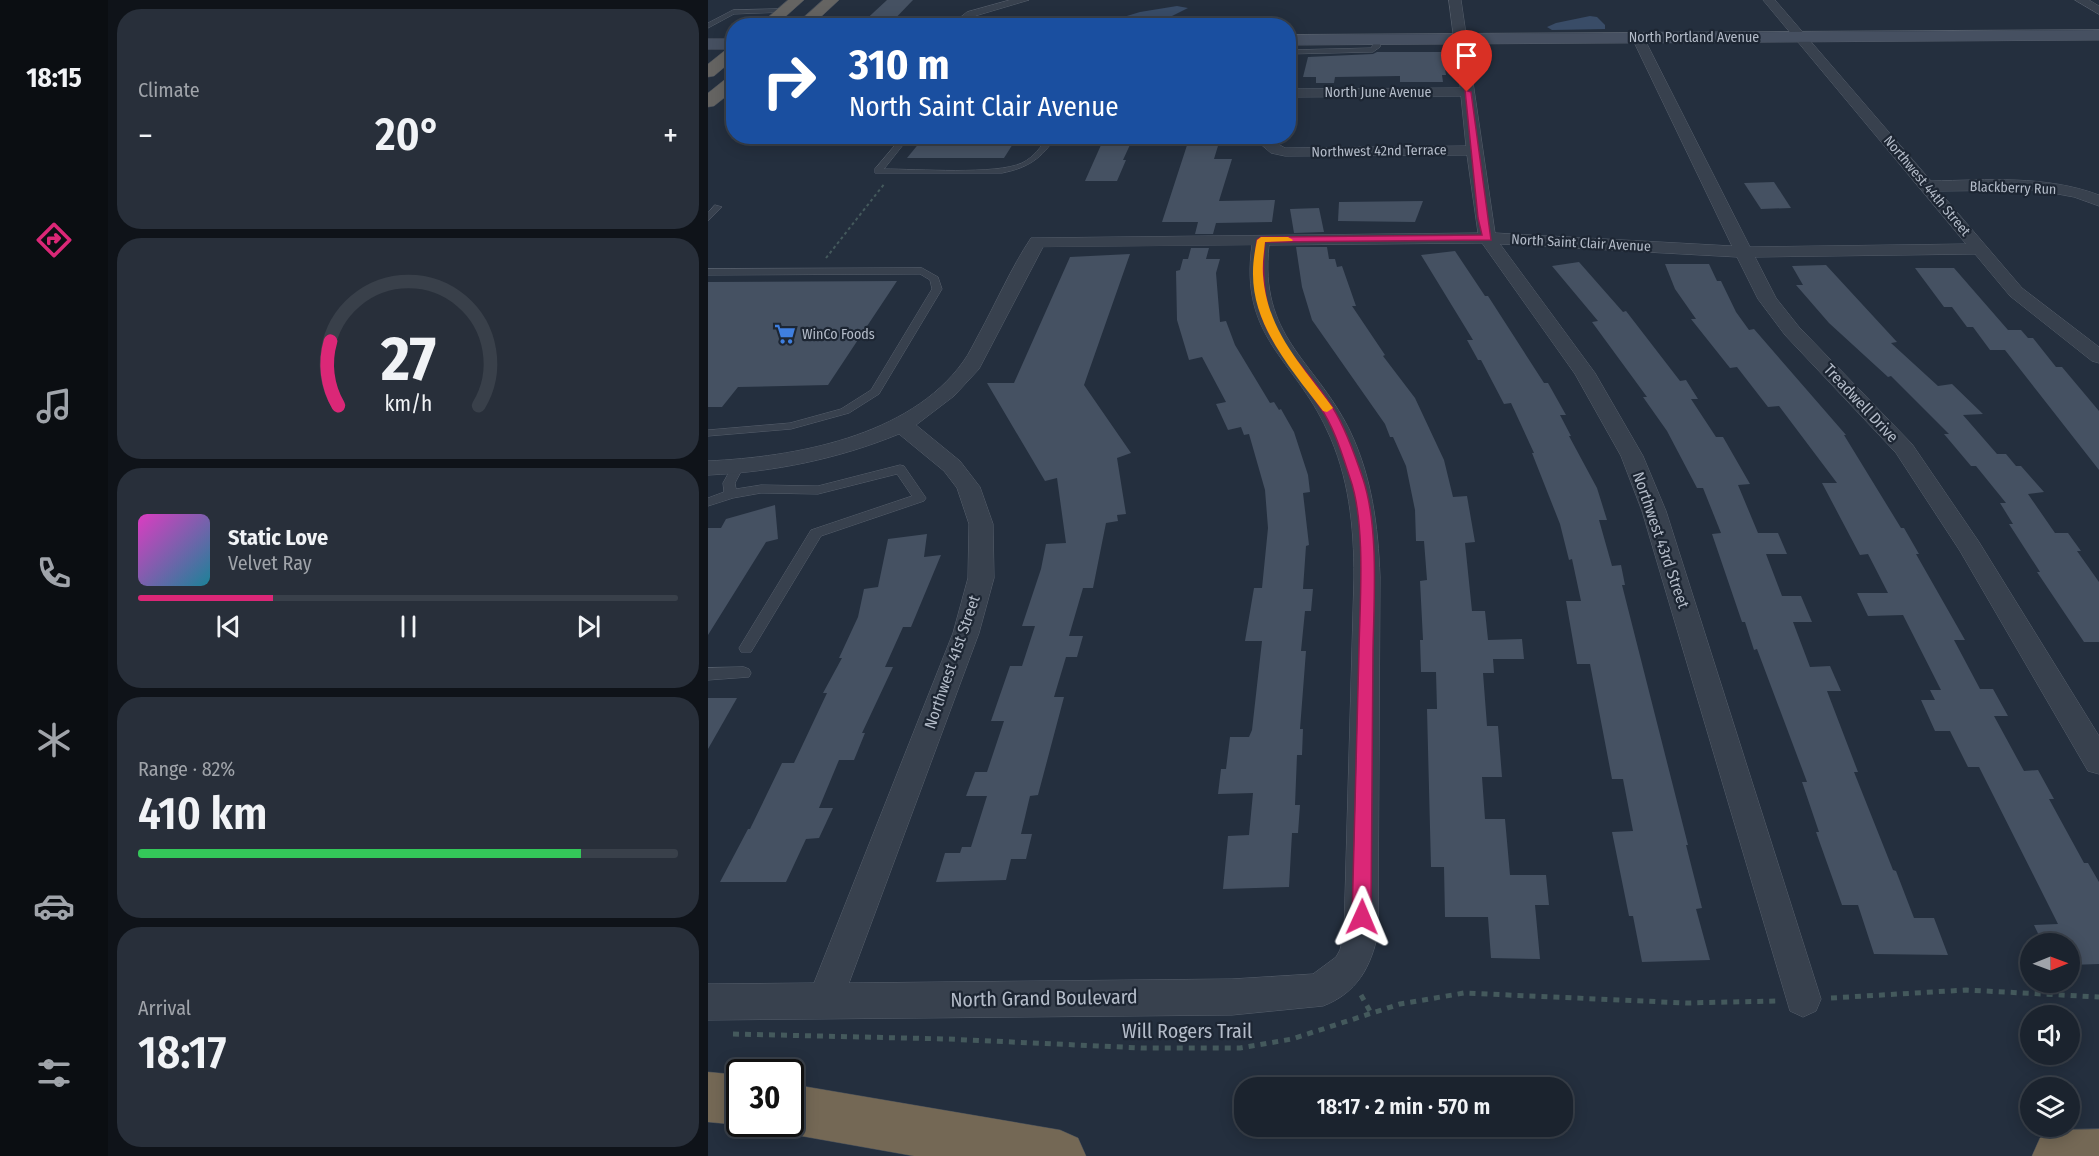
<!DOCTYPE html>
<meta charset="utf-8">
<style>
:root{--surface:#1b232e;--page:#282f3a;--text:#f1f3f6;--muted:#a0a4aa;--line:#39404a;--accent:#db2777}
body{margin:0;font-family:"Fira Sans Condensed",sans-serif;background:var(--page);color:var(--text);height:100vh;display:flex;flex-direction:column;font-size:22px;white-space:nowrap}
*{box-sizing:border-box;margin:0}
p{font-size:20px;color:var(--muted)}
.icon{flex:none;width:33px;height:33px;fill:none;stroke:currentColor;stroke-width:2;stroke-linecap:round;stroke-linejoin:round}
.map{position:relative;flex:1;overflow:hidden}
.side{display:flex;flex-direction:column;gap:9px;padding:9px;background:#0f1319;width:600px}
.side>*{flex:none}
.top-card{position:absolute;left:18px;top:18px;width:570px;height:126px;border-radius:24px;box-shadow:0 3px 15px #0003,0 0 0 2px var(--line);background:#1a4fa0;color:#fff;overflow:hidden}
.needle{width:39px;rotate:89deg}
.controls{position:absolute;left:1312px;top:933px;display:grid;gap:12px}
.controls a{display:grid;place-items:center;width:60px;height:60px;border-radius:50%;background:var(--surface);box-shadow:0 3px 15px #0003,0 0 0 2px var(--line);font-size:30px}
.speed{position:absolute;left:18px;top:1059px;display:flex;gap:12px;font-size:30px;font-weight:700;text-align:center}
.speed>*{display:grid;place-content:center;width:78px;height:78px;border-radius:50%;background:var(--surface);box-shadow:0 3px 15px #0003,0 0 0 2px var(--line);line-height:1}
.speed .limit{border:3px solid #111;border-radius:9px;background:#fff;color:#111}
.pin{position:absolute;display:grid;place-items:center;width:51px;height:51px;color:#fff;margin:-62px -26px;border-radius:50% 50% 50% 0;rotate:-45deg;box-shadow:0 0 6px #0007}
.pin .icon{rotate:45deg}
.me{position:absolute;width:66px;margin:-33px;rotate:1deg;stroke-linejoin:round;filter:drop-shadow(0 0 4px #0008)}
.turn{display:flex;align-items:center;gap:21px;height:126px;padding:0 24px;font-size:27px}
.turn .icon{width:78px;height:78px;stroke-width:2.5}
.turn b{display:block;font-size:42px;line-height:51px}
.big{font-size:45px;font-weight:600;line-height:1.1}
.side .tile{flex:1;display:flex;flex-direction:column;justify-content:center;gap:9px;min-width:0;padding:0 21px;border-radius:24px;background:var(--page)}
.side .dial{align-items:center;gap:0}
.dial svg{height:156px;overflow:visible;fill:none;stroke:var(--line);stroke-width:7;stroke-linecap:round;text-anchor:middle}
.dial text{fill:var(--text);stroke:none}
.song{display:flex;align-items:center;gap:18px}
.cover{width:72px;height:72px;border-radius:9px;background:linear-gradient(135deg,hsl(310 70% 55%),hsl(190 70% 35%))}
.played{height:6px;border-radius:3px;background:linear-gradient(90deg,var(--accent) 25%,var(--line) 25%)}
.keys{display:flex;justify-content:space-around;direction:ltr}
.heat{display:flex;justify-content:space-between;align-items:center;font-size:33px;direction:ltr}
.charge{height:9px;border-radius:4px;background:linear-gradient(90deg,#34c759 82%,var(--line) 0)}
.trip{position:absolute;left:526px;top:1077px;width:339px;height:60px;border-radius:24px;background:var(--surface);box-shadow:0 3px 15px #0003,0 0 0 2px var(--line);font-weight:600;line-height:60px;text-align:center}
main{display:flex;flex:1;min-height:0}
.menu{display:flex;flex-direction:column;width:108px;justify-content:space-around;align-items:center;background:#0b0e12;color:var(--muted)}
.menu .icon{width:42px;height:42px}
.menu .on{color:var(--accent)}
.menu b{font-size:27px;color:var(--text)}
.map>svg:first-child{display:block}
.water{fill:#394c67}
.building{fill:#455162}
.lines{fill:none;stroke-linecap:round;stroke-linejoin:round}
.service-casing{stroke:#565f6c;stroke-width:1}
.minor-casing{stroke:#565f6c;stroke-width:1}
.secondary-casing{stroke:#565f6c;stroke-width:1}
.trunk-casing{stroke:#434c59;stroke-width:1}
.motorway-casing{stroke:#434c59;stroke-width:1}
.path-far1{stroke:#44595c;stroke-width:2;stroke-dasharray:3 3;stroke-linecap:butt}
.path{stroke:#44595c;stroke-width:5;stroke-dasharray:6 6;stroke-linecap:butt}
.service{fill:#38414e;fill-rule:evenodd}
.minor{fill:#38414e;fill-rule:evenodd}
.secondary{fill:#465061;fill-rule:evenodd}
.trunk{fill:#656462;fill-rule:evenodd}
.motorway{fill:#746855;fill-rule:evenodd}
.route{fill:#db2777;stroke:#8e194d;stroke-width:1.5}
.slow{fill:#f59e0b}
.labels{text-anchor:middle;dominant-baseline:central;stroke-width:4.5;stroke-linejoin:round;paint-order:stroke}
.far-street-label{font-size:14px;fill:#b4bcc9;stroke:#1d2633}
.far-poi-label{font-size:14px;fill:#b4bcc9;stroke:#1d2633;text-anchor:start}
.street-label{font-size:16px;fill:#b4bcc9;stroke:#1d2633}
.near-street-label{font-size:20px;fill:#b4bcc9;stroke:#1d2633}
</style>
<main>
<nav class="menu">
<b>18:15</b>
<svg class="icon on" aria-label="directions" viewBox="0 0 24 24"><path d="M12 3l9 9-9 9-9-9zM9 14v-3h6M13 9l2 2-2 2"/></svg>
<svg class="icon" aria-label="music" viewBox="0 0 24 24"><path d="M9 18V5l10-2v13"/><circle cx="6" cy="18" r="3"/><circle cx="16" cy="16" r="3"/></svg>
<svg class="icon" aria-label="phone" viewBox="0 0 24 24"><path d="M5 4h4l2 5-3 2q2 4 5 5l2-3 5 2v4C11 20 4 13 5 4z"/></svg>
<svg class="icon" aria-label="climate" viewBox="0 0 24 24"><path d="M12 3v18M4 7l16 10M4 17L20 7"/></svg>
<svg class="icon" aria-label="car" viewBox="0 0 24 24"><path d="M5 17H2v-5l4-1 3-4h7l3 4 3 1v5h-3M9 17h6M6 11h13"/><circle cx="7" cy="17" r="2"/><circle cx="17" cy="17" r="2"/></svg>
<svg class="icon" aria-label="filters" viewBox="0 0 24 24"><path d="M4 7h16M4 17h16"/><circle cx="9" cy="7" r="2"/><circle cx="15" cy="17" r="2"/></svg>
</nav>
<section class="side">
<div class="tile"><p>Climate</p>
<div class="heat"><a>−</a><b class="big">20°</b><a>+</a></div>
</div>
<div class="tile dial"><svg viewBox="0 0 100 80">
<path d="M14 69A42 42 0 1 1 86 69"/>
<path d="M14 69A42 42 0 0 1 10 36" stroke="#db2777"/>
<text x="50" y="56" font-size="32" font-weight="700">27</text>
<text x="50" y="72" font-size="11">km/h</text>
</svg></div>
<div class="tile">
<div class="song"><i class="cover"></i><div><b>Static Love</b><p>Velvet Ray</p></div></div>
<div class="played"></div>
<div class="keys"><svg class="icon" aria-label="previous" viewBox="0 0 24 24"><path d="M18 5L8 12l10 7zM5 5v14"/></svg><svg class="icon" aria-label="pause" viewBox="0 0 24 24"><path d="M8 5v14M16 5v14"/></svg><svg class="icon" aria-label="next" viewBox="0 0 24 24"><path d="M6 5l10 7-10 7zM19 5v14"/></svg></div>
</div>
<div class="tile"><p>Range · 82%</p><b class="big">410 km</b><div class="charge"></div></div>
<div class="tile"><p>Arrival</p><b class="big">18:17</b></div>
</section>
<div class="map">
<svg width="1391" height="1156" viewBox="0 0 1391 1156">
<rect width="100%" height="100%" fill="#242f3e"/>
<g class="water">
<path d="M469 6 480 8 446 25H389L432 12Z"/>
<path d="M882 16 889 17 897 25V29L844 30 839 27 848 23Z"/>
</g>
<g class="building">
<path d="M179 0H205L180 26H151Z"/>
<path d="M669 52H734L738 75H734L735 82H692V76L627 77 626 83H608V77H595L600 57 665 54Z"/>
<path d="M217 136H310L296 158H199Z"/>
<path d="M397 136H426L415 160H418L409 181H377Z"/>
<path d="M482 136H513L506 159H524L511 201 567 200 564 222 508 223 505 234H487L490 222H454Z"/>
<path d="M1066 182 1083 208 1053 209 1036 183Z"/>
<path d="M715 201 707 222 630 221 631 202Z"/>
<path d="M611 208 616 232 586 233 582 209Z"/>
<path d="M588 247H619L621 259H627L629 267 634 266 648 306H644L677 355 675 356 707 398 736 460 745 497 759 496 767 542 757 543 764 611H777L780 640 814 639 816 659H785L786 673H775L779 726H790L794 777H774L777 819H797L802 875H838L841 905H827L832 959 783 958 780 917H737L736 867H723L719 709H729L728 672H713L712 640H715L712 581 719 580 716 541H708L707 510 698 466 685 437H682L677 424 604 320 594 287Z"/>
<path d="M483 248H501L498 259H512L508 273 512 322 518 321 527 345 562 403 566 402 571 410 573 409 586 432 600 475 602 492 595 493 601 545 598 546 595 589H605L603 611H597L593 651H598L592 729H595L594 755H589L587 805H592L590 833H584L581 887 515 889 520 836 541 835 545 793 510 794 513 769H518L522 737H541L544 730 554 641H537L546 588H554L560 528 557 490 541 434 536 435 533 427 520 430 508 404 518 402 494 357 481 360 469 320 468 271 472 270 475 259H480Z"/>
<path d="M747 251 777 296H780L836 383H840L858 415H852L863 436H861L889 488 899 520H891L904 566 913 565 917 585H914L980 845H978L994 908 988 909 1002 960 934 962 925 916H921L904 832 925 831 915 779H904L882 664H869L858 601H873L864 559 861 560 852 524 824 453H826L803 403 796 404 773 360H770L759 340H765L713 255Z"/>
<path d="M422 254 376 385 423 453 409 458 418 514 409 515 410 521 398 523 385 588H375L361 636H375L369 657H358L346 697H356L330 795 322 796 313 834H324L318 859H303L298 880 228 882 237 853H252L254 847H263L279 796H258L267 772H279L296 721H283L302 666H314L327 626H314L333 569 338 544 358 543 349 478 337 481 279 383H306L362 257Z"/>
<path d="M871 262 915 312 918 311 972 381 978 380 990 399H983L1008 437H1015L1042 484 1030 485 1050 533H1070L1079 554H1058L1074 596H1093L1104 622H1085L1102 667 1122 666 1133 691H1119L1150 772H1146L1185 870 1188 871 1206 918H1226L1240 955 1166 954 1150 905H1134L1108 832H1111L1094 782H1099L1049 649 1046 650 1037 622H1034L1004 534 1013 533 995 488H989L959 431 935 397H939L884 322 890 321 844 266Z"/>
<path d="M957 264H1001L1009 281H1013L1028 312 1041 330 1046 329 1138 435H1136L1193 528H1196L1211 554H1208L1257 640H1246L1272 689H1285L1300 716H1286L1316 771 1330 770 1346 799H1341L1376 863H1380L1391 882V964L1362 965V944H1335L1326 925 1350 924 1271 767H1260L1242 731H1227L1213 700H1227L1222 690H1233L1195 615 1160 616 1149 593H1180L1160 554 1152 555 1114 483H1129L1071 406 1060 407 1029 367 1022 368 983 319H988L967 289Z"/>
<path d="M1118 265 1189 342 1183 343 1230 386 1244 384 1275 414 1255 415 1289 454H1298L1308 466H1313L1336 492 1320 494 1347 533H1360L1373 551H1369L1391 582V642H1376L1329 572H1332L1301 524H1305L1292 503H1298L1268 466H1263L1236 434H1241L1183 376 1180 377 1121 323 1088 285H1095L1084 266Z"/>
<path d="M1207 268H1246L1300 330H1313L1320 338H1325L1348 367H1354L1391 411V470L1297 350H1282L1265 327H1259L1244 307H1236Z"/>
<path d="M189 281 120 385 30 387 14 407H0V282Z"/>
<path d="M67 505 70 539 58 542 0 635V528H13L18 519Z"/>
<path d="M219 534 216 557 233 555 203 627H195L177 667H185L154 733H157L146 760H131L111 808H125L111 838 98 839 78 882H12L40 829H42L74 763H86L119 693H115L134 658H131L150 617 156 589 170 587 180 539Z"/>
<path d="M0 698H29L0 749Z"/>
</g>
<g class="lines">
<defs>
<g id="service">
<path d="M75 9 77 12 26 14 0 28V23L25 10Z"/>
<path d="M668 38 673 39 672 47 665 52 580 54V50L663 48Z"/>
<path d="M195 136H202L176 169C209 169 288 175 314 163 326 157 333 147 340 136H348C334 159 319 168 294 173H167V169Z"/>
<path d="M7 205 14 207 0 221V213Z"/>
<path d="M214 268 230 277 234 289 171 394 141 413 83 429 0 436V430L82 423 133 409 163 390 224 289 222 280 212 274 0 275V269Z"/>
<path d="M30 462 36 466 27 483 28 489 53 485 110 486 192 465 196 466 218 498 216 501 113 536 43 652H33L31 648 103 530 204 496 189 474 110 494 53 493 25 498 0 506V498L16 492 15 483 26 463Z"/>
<path d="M36 667 41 669 43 673 41 677 0 680V668Z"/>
</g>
<g id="minor">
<path d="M302 0H321L267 16 255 26H241L259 12Z"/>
<path d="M741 0H753L787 233 1024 246 924 38 930 34 936 38 1042 247 1258 244 1055 0H1067L1223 181C1280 180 1337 175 1391 195V206L1366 197 1328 190 1231 191 1314 288 1391 347V363L1384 361 1302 296 1267 254 1047 257 1068 298 1091 327 1204 444 1271 542 1391 736V774L1380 771 1252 551 1188 453 1077 335 1050 299 1029 257 792 244 887 373 935 456 958 511 1113 999 1108 1011 1095 1017 1082 1011 934 511 913 456 867 374 774 243 561 245C551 337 605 358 641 429 664 476 670 526 672 577L670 933C663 967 649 993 615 1006L524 1015 0 1020V984L106 983 245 633 260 578 261 524 249 488 236 471 191 434C130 459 66 472 0 475V461C86 457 201 437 255 362 261 354 266 343 271 334 288 303 303 268 323 238L770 233 759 155 577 156 563 153 550 142 551 136H565V141L577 148 758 146 753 96 580 97V89L752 88ZM544 245C531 338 586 358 619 430 641 476 646 526 646 577L636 933 632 950 628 957 605 974 524 979 141 983 271 633 286 578 285 524 272 487 252 461 208 425 246 396 271 369 335 247Z"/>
<path d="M1367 0H1381L1391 6V14Z"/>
</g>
<g id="secondary">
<path d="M1391 30V40L580 45V35Z"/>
<rect x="0" y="39" width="26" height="10"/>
</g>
<g id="trunk">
<path d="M80 0H96L67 26H50Z"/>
<path d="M115 0H131L103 26H86Z"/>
<path d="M26 46V59L6 76 0 77V64L20 48Z"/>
<path d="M26 76V90L6 106 0 107V93L20 77Z"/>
</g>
<g id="motorway">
<path d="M0 1072 32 1075V1124H35L32 1125 0 1122Z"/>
<path d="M82 1084 352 1130 370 1138 378 1156H206L82 1134 64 1127 63 1124H82Z"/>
<path d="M1391 1129V1156H1324L1332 1138 1350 1130Z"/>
</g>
</defs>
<use href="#service" class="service-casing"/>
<use href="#minor" class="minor-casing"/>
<use href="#secondary" class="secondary-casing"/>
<use href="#trunk" class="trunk-casing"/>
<use href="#motorway" class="motorway-casing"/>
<path class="path-far1" d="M118 258 177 183"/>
<g class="path">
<path d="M653 995 663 1013"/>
<path d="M1123 998 1258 990 1391 997"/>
<path d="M25 1034 239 1039 434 1048H532L584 1039 692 1004 756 993 978 1003 1068 1001"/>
</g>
<use href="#service" class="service"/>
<use href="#minor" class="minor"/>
<use href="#secondary" class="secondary"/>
<use href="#trunk" class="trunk"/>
<use href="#motorway" class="motorway"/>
</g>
<path class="route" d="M757 90 763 92 783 240 557 242C553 278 557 317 578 347 593 367 611 386 625 408 638 429 647 455 655 479 671 527 666 599 665 650 664 739 664 828 663 917L660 923 654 926 647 923 644 917C647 828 649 739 651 649 652 600 658 523 642 478 634 454 626 427 612 407 570 344 537 323 549 240L553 237 774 235 770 218Z"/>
<path class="slow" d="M580 237 585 240 584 241 557 242C556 253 554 264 555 275 559 331 594 365 625 408L619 412 615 411C584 370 544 326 545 272 545 261 547 250 549 240L553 237Z"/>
<defs>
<symbol id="supermarket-bare" viewBox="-9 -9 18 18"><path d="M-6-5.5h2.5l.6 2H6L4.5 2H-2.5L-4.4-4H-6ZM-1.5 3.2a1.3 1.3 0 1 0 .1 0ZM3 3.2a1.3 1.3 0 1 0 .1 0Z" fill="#3f7fe0" stroke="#1d2633" stroke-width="2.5" paint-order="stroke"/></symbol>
</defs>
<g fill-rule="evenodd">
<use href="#supermarket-bare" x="62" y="319" width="30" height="30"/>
</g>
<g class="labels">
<g class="far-street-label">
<text x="986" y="37">North Portland Avenue</text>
<text x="670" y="92">North June Avenue</text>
<text transform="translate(671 151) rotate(-1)">Northwest 42nd Terrace</text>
<text transform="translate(1219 186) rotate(50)">Northwest 44th Street</text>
<text transform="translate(1305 188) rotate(2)">Blackberry Run</text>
<text transform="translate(873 243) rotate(3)">North Saint Clair Avenue</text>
</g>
<g class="far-poi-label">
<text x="94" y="334">WinCo Foods</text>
</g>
<g class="street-label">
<text transform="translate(1153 403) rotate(47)">Treadwell Drive</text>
<text transform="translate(953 540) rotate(71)">Northwest 43rd Street</text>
<text transform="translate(244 662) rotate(-71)">Northwest 41st Street</text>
</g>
<g class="near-street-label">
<text transform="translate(336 998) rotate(-1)">North Grand Boulevard</text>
<text x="479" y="1031">Will Rogers Trail</text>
</g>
</g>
</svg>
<div class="controls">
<a><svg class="needle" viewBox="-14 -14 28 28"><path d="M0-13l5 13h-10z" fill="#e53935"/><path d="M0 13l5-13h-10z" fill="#a0a4aa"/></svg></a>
<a><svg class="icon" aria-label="sound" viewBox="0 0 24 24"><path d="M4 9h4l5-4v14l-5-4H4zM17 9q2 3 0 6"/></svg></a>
<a><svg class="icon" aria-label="layers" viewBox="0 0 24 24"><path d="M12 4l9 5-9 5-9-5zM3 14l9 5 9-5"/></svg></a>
</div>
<div class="speed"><div class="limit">30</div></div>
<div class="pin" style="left:759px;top:92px;background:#d93025"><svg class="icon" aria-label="arrive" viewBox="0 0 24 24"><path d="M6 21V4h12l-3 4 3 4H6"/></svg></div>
<svg class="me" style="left:654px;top:917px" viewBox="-20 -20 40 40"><path d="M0-17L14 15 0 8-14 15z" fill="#db2777" stroke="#fff" stroke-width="4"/></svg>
<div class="trip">18:17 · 2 min · 570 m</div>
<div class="top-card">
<div class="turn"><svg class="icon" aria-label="right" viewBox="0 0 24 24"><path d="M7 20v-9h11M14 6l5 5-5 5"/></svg><div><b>310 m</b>North Saint Clair Avenue</div></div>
</div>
</div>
</main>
